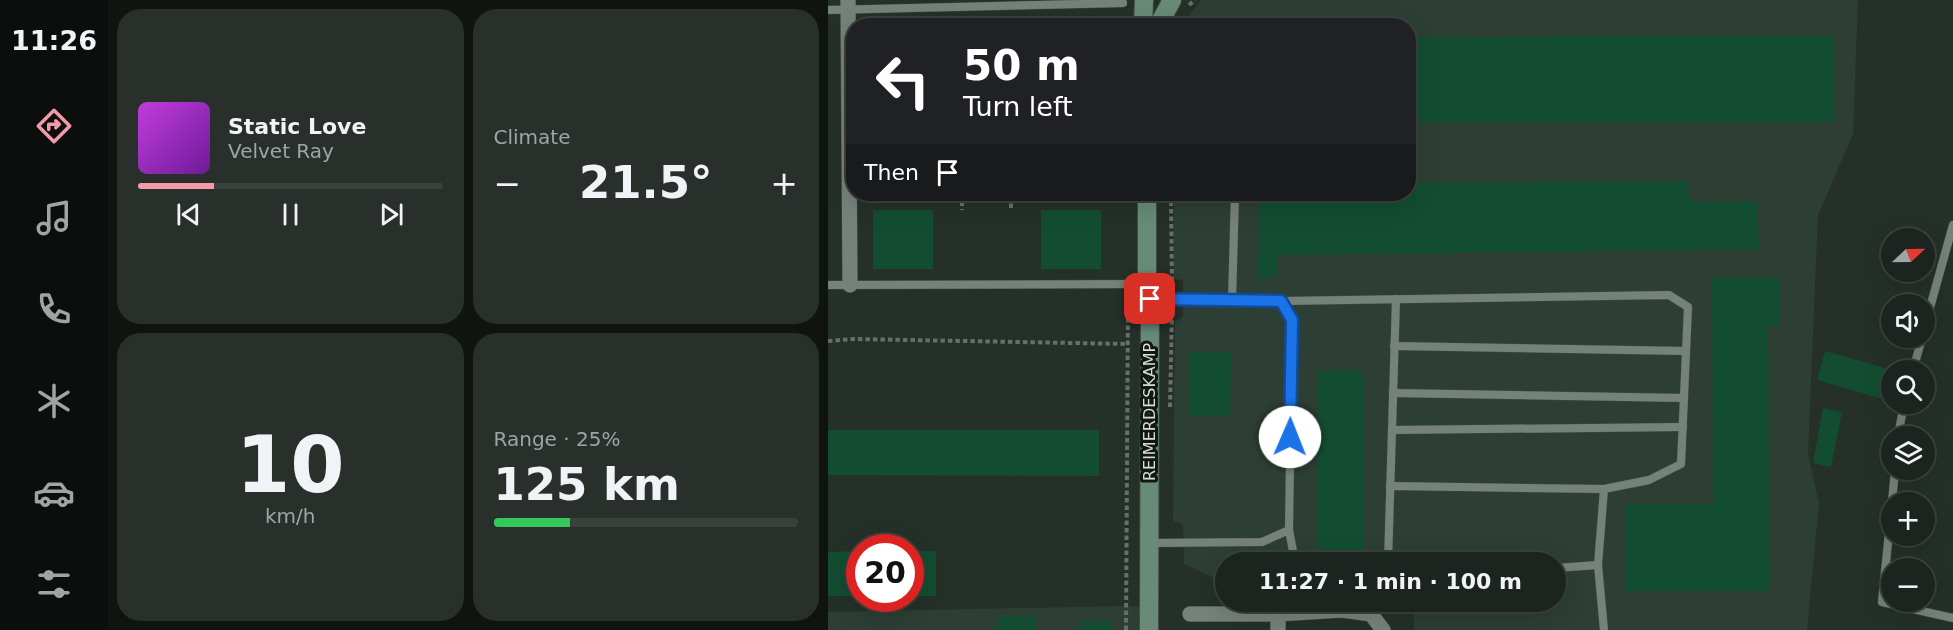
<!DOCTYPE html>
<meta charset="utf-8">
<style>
:root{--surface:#1c241f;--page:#29302c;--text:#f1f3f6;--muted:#a0a4a4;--line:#3a413d;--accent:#f39aa9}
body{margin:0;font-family:"DejaVu Sans",sans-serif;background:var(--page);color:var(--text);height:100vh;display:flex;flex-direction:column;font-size:22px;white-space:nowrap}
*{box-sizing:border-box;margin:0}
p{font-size:20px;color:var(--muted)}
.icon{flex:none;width:33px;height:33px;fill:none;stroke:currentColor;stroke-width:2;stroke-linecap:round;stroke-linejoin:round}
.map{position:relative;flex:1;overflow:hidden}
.details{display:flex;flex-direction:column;gap:9px;padding:9px;background:#0f1411;width:720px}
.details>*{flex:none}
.top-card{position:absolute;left:18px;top:18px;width:570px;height:183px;border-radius:24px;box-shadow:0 6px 24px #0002,0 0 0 2px var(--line);background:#202124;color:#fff;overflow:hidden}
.needle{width:39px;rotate:68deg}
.tools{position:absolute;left:1053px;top:228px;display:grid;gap:12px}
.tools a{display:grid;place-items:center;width:54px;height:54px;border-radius:50%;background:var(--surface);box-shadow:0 6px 24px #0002,0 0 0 2px var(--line);font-size:30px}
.speed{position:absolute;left:18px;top:534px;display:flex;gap:12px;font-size:30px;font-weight:700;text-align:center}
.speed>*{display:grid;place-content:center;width:78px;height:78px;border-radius:50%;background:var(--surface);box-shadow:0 6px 24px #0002,0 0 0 2px var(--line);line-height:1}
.speed .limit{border:9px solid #d22;background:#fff;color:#111}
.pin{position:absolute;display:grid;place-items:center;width:51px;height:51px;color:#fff;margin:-26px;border-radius:12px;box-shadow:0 3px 9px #0006}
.me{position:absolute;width:66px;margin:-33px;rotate:1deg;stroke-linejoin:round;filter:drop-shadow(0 0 4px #0008)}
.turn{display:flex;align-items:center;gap:21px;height:126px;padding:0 18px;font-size:27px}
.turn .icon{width:78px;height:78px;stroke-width:2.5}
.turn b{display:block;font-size:42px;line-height:51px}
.then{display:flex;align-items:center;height:57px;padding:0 18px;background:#0003;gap:12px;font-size:22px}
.big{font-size:45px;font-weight:700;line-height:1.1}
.details .widget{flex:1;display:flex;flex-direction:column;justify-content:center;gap:9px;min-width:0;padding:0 21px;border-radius:24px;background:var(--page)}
.details .dial{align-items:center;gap:0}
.dial b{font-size:78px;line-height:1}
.song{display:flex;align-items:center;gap:18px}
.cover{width:72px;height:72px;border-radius:9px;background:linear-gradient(135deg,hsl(290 70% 55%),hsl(280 70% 35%))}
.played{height:6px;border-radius:3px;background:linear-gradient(90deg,var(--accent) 25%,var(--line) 25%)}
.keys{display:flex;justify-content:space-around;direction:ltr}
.heat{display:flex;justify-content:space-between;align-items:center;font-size:33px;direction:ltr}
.charge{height:9px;border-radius:4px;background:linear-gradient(90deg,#34c759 25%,var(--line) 0)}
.details .tiles{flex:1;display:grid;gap:9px;grid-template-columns:repeat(2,1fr)}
.trip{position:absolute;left:387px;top:552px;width:351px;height:60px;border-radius:30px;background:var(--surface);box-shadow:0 6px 24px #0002,0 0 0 2px var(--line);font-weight:700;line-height:60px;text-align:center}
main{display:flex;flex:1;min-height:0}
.tab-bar{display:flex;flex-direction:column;width:108px;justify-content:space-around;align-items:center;background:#0b0e0c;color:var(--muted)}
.tab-bar .icon{width:42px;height:42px}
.tab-bar .current{color:var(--accent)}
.tab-bar b{font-size:27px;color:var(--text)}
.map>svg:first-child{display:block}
.built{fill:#2d3e34}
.building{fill:#124d31}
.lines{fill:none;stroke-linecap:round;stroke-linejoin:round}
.lane-casing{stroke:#424b45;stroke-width:9}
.street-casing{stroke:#424b45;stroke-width:16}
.secondary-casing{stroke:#424b45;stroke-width:20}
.path{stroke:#666f69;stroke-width:4;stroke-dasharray:4.5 3;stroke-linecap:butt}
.lane{stroke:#75827a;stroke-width:8}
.street{stroke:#75827a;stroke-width:15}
.secondary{stroke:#688b78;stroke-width:18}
.route-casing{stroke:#114b97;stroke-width:15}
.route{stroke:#1a73e8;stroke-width:10}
.labels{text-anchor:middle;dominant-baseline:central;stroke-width:6;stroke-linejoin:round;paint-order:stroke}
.street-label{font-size:16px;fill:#d6ddd8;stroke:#121714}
</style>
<main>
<nav class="tab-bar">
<b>11:26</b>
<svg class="icon current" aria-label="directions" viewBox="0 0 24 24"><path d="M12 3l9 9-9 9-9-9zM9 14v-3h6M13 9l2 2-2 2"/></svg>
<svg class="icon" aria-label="music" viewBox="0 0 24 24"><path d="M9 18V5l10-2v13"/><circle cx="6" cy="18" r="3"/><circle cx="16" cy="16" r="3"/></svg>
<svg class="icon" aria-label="phone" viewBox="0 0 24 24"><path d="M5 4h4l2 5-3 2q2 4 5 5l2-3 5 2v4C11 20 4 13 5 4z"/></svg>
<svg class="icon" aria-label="climate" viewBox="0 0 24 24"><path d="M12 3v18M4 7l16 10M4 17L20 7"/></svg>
<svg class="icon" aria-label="car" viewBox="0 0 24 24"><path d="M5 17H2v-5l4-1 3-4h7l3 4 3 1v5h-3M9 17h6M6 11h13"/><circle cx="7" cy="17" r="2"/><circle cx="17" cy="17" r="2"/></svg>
<svg class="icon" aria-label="filters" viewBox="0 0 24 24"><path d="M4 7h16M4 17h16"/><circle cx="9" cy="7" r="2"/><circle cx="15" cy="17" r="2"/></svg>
</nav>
<section class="details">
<div class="tiles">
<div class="widget">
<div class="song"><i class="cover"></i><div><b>Static Love</b><p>Velvet Ray</p></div></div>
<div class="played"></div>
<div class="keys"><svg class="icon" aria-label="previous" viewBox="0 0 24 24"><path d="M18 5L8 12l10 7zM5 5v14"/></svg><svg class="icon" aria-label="pause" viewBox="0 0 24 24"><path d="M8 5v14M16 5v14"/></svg><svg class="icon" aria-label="next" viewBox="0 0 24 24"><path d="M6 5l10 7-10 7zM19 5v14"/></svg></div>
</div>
<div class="widget"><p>Climate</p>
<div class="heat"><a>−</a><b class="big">21.5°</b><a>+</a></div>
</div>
<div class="widget dial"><b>10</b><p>km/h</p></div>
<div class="widget"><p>Range · 25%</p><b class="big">125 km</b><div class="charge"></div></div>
</div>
</section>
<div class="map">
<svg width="1125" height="630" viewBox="0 0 1125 630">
<rect width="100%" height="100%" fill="#253029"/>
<g class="built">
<path d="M373 0H1030L1025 134 990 215 980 454 991 504 979 630H586V602H728V562H398L397 583 356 564 355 525 345 521 347 321 355 317V280L346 279V194H580V26L353 25Z"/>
<path d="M293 606 321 607V630H0V612Z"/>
</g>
<g class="building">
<rect x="45" y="22" width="58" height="4"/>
<rect x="215" y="22" width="58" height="4"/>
<path d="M1005 36V122H580V37Z"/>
<path d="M859 181 862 202 929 201 931 249 449 255V277L430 279 431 203 530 199 531 194H580V183Z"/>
<rect x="45" y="210" width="60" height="59"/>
<rect x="213" y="210" width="60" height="59"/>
<path d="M884 278H951V326H940L941 591H798V504H885Z"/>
<path d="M997 351 1064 370 1061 401 989 380Z"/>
<path d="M362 352H403L402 416H361Z"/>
<rect x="489" y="371" width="46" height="182"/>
<path d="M995 408 1014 412 1003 467 985 463Z"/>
<path d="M0 430H271V476L0 475Z"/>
<path d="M32 551V596H0V552Z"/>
<rect x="82" y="551" width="26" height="45"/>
<rect x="170" y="616" width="38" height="14"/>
<rect x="253" y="621" width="31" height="9"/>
</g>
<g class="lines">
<defs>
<g id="lane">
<path d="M0 10 295 3"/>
<path d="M410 26V22"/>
<path d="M0 285 319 284"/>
<path d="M323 299 404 300 407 194"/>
<path d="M453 301 841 295 860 307 853 464 821 480 776 489 770 565 728 568"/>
<path d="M1096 329 1125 225"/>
<path d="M566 346 858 351"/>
<path d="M1085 370 1094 338"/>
<path d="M565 393 856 398"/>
<path d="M564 430 855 427"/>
<path d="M1070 436 1076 404"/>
<path d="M562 486 776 489"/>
<path d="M1064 502 1067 470"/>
<path d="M1064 503 1054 602 1125 618"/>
<path d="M461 530 467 562"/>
<path d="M323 543 434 542 461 530 464 320 453 301 404 300"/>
<path d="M560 562 568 299"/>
<path d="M770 565 776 630"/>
</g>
<g id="street">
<path d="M20 0 22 285"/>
<path d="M362 614H450L514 610 543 614 555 630"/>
<path d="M450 614V630"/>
</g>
<g id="secondary">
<path d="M315 26 316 0"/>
<path d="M330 26 344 0"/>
<path d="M319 194V284L322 299 321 630"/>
</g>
</defs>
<use href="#lane" class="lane-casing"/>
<use href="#street" class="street-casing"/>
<use href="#secondary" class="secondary-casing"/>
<g class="path">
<path d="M361 5 367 0"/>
<path d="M37 194H60"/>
<path d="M134 194V210"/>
<path d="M343 194 344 287"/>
<path d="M183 208V194"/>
<path d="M0 341 26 339 300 344"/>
<path d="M342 407 344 310"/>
<path d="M298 630 300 296"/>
</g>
<use href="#lane" class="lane"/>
<use href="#street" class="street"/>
<use href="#secondary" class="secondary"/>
</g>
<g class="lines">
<defs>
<path id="route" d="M322 299 453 301 464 320 462 437"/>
</defs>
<use href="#route" class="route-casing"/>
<use href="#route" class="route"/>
</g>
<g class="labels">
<g class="street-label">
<text transform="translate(321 412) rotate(-90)">REIMERDESKAMP</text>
</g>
</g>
</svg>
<div class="tools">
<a><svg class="needle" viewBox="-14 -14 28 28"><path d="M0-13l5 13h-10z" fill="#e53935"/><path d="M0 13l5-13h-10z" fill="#a0a4a4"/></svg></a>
<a><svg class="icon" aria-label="sound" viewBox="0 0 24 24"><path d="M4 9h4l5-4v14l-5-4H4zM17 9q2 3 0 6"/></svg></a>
<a><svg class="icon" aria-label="search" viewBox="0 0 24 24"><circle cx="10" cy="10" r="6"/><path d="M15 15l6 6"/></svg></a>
<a><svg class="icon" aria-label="layers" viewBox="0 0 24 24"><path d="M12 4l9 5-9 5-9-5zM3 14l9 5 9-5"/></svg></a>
<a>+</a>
<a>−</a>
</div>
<div class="speed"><div class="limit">20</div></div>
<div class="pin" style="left:322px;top:299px;background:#d93025"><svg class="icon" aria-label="arrive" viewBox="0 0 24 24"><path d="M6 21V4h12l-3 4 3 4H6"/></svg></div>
<svg class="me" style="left:462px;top:437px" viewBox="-20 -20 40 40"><circle r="19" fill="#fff"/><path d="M0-13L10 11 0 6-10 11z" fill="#1a73e8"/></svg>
<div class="trip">11:27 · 1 min · 100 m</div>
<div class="top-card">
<div class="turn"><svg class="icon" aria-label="left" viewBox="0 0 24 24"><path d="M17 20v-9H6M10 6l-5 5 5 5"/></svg><div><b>50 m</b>Turn left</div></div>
<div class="then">Then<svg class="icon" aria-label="arrive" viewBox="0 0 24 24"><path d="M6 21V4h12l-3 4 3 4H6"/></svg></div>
</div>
</div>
</main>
